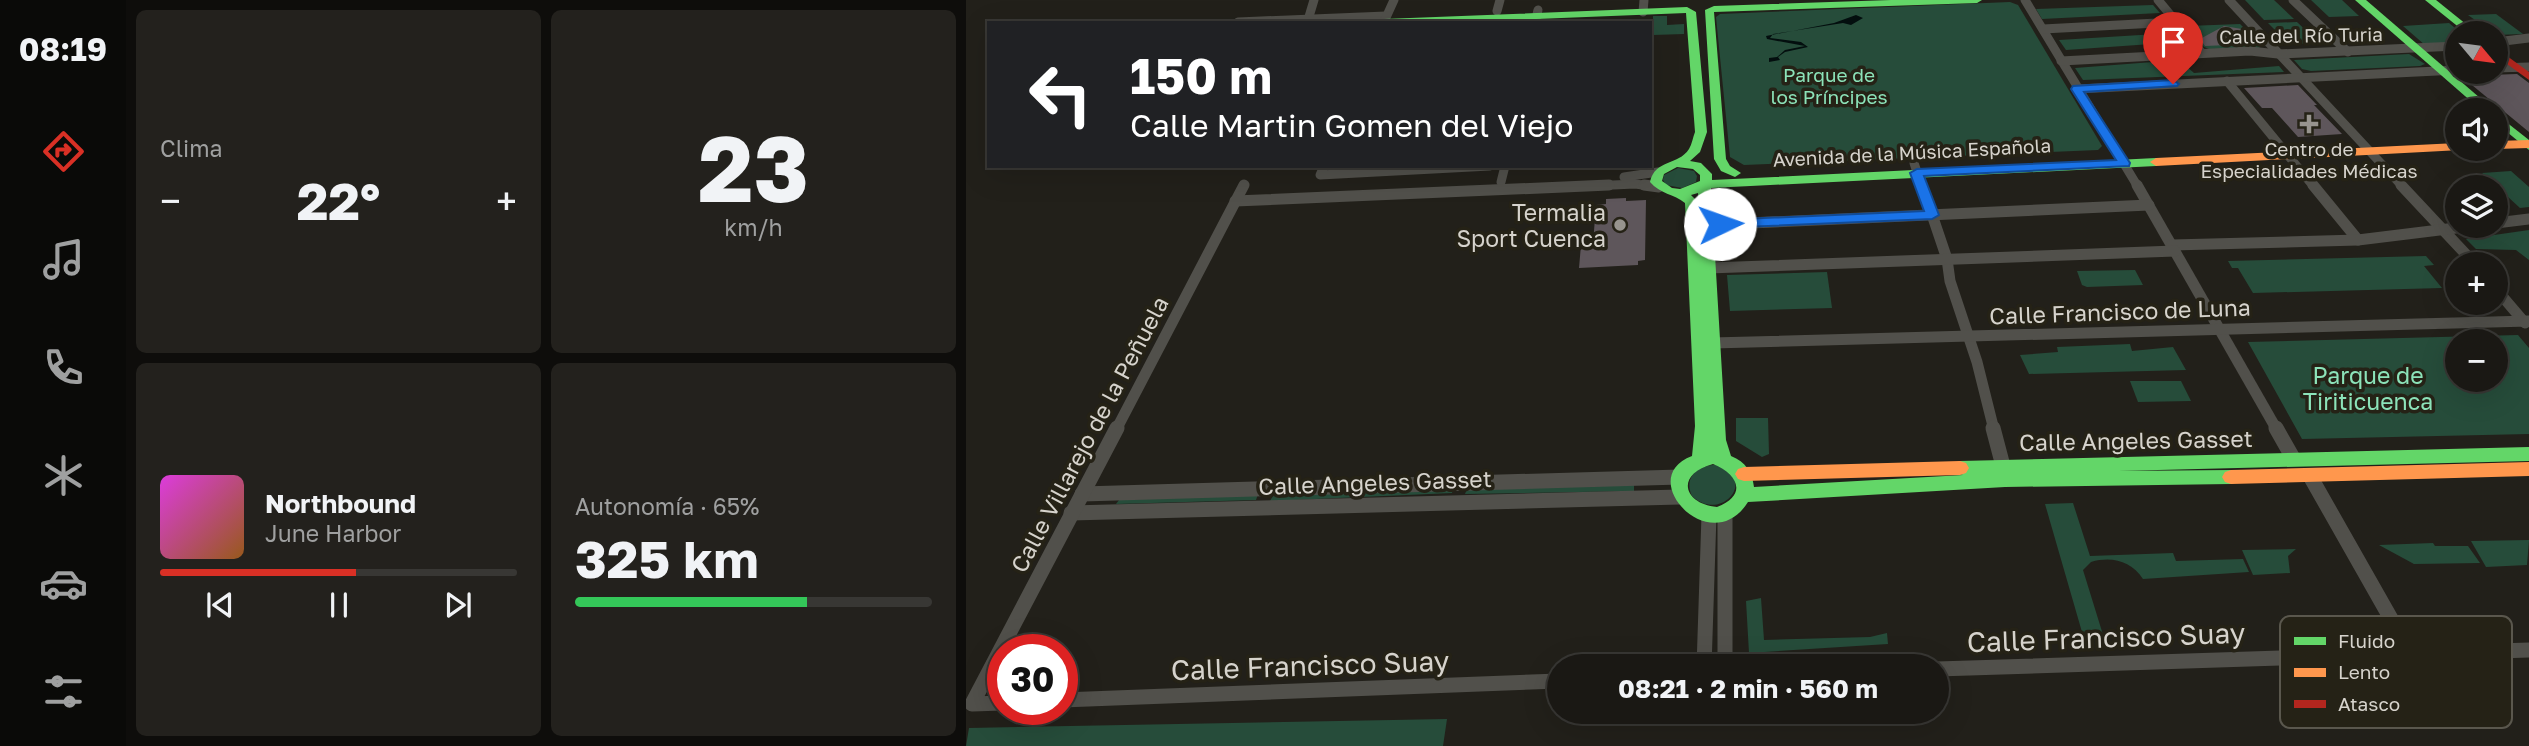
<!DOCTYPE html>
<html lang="es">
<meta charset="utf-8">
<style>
:root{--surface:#1a1814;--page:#23211d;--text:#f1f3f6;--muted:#9fa0a0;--line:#383734;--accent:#d93025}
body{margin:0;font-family:"Golos Text",sans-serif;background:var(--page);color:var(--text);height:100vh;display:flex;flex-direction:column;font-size:26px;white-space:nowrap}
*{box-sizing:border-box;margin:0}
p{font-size:23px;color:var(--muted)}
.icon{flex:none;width:38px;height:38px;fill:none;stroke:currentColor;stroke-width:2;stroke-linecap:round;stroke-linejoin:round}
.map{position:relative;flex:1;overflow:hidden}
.drawer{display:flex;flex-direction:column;gap:10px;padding:10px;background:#0e0d0b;width:840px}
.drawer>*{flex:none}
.guide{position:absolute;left:21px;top:21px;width:665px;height:147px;border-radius:0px;box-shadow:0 7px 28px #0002,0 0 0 2px var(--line);background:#202124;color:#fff;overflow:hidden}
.needle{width:46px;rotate:119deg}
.buttons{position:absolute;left:1479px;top:21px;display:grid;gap:14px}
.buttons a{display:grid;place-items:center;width:63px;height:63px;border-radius:50%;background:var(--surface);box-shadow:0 7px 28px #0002,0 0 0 2px var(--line);font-size:35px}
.speed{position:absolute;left:21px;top:634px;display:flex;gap:14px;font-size:35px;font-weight:700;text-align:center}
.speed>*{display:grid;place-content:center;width:91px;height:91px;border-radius:50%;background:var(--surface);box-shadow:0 7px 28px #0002,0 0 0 2px var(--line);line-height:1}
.speed .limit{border:10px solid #d22;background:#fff;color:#111}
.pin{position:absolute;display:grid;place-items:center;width:60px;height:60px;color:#fff;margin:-72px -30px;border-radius:50% 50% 50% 0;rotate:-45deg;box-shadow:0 0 7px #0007}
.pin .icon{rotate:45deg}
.me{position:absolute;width:77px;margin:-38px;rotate:87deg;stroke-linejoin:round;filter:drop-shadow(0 0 5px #0008)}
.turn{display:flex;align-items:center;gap:24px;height:147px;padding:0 28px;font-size:32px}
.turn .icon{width:91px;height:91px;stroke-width:2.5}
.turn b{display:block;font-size:49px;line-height:60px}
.big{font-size:52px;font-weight:700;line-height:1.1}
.drawer .tile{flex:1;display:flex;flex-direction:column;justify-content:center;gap:10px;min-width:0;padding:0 24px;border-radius:10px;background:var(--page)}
.drawer .dial{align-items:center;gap:0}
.dial b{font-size:91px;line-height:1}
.song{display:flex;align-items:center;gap:21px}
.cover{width:84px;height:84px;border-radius:10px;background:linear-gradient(135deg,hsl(300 70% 55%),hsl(30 70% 35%))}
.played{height:7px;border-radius:4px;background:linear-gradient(90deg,var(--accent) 55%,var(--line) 55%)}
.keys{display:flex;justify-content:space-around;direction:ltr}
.heat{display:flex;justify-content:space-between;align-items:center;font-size:38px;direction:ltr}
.charge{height:10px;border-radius:5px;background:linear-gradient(90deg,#34c759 65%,var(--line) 0)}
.drawer .tiles{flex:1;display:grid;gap:10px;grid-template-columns:repeat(2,1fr)}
.trip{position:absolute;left:581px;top:654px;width:402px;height:70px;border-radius:35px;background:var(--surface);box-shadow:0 7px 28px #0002,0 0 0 2px var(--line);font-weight:700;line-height:70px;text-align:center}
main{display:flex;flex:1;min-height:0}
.menu{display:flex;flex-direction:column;width:126px;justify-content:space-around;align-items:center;background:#0a0a08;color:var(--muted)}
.menu .icon{width:49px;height:49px}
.menu .on{color:var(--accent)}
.menu b{font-size:32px;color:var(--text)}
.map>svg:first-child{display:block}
.green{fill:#264c3a;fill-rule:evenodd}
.water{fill:#030e0e}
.building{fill:#5e565b}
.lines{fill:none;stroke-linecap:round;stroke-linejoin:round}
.street-far2{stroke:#51504b;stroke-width:9}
.street-far1{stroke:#51504b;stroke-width:11}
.street{stroke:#51504b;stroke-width:15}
.fast{fill:#63d668;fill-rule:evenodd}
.slow{fill:#ff974d;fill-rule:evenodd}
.jam{fill:#b3261e;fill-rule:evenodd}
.route{fill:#1a73e8;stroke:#114b97;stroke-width:2}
.poi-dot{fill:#97948e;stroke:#252216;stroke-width:2.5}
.labels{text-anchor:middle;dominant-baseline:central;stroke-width:7;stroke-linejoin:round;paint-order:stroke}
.far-street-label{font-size:19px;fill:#d6d3cc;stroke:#252216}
.far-park-label{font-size:19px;fill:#8ce3b9;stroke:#252216}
.far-poi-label{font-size:19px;fill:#d6d3cc;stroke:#252216}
.poi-label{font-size:23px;fill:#d6d3cc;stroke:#252216;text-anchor:end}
.street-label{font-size:23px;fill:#d6d3cc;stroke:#252216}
.park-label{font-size:23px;fill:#8ce3b9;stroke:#252216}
.near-street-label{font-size:28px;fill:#d6d3cc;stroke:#252216}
.key{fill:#252216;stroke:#5a574d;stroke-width:2}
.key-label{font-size:19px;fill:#d6d3cc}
</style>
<main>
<nav class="menu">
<b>08:19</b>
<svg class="icon on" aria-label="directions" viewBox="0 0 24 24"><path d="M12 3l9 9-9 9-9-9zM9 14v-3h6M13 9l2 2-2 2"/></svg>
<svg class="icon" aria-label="music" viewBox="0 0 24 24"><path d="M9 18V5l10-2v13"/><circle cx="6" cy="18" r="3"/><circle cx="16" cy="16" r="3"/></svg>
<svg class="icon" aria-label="phone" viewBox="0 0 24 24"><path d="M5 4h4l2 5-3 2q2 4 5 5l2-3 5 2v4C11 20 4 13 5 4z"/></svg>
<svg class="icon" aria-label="climate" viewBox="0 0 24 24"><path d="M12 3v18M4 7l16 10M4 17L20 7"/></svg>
<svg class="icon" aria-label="car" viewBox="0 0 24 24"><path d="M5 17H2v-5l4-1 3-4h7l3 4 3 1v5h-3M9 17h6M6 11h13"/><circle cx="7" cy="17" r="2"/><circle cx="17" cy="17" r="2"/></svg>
<svg class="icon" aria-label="filters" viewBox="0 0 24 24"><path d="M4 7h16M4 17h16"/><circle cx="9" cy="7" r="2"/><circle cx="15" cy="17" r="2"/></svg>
</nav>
<section class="drawer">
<div class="tiles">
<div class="tile"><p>Clima</p>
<div class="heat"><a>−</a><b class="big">22°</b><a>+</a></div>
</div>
<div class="tile dial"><b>23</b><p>km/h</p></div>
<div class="tile">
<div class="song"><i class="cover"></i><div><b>Northbound</b><p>June Harbor</p></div></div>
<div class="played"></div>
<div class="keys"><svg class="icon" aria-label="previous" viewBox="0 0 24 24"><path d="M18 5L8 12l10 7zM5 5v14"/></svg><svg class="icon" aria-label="pause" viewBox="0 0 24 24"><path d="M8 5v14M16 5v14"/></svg><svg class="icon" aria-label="next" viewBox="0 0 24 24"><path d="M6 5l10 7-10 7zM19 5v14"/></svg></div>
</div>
<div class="tile"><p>Autonomía · 65%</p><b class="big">325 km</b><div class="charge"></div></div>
</div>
</section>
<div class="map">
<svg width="1563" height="746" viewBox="0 0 1563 746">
<rect width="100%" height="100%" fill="#22201a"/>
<g class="green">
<path d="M1279 0H1308L1328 19 1298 20Z"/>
<path d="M1345 0H1376L1393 16 1363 17Z"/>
<path d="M1044 2 1052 5 1136 146 1132 150 778 165 764 157 750 17 754 14Z"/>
<path d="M1187 5 1194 13 1076 19 1070 9Z"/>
<path d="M1530 14 1557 34 1530 35 1502 15Z"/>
<path d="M687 16H701V25L718 24V34L687 35Z"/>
<path d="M1331 22 1353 43 1323 44 1302 23Z"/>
<path d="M1483 23 1495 33H1491V42L1459 45 1437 26Z"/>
<path d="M1274 24 1295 45 1293 48 1243 49 1238 47 1221 26Z"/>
<path d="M1207 33 1214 42 1100 50 1093 40Z"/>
<path d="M1443 54 1459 64 1454 66 1345 71 1336 69 1328 60Z"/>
<path d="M1213 60 1228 73 1313 66 1318 72 1117 80 1109 68Z"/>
<path d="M712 168 728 171 731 176 730 182 716 188 700 185 697 180 698 175Z"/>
<path d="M1545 171 1563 187V207L1554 208 1516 173Z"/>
<path d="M1563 230V260L1550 250 1510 249 1500 239Z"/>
<path d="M1460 256 1468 265 1458 266 1476 288 1287 293 1272 268H1266L1262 261Z"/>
<path d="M1169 270 1177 285 1121 287 1116 285 1111 271Z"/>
<path d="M861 272 866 308 764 311 761 275Z"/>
<path d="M1552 335 1563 348V434L1336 439 1282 342ZM1491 341H1530V380H1491Z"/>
<path d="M1164 344 1166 351 1207 347 1220 370 1063 374 1054 355 1092 352 1091 347Z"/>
<path d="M1164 381H1215L1225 401 1172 402Z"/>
<path d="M770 418H802L803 454 796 457 770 441Z"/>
<path d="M750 465C793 477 756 524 726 496 717 477 732 465 750 465Z"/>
<path d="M668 483V491L499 494 501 489Z"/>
<path d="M487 488 486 493 304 501 308 494Z"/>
<path d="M292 494 290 500 150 504 153 500Z"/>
<path d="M1107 503 1124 556 1207 553 1210 561 1277 559 1283 572 1177 579C1165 561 1146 556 1125 562L1117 570 1138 638 1118 639 1079 504Z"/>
<path d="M1563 540 1561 565 1520 567 1505 541Z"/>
<path d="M1467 543 1469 546H1502L1514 563 1448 564 1413 545Z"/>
<path d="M1330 549 1322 556 1324 573 1287 575 1276 550Z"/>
<path d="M795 598 798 640 904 637 921 633 922 644 783 653 780 601Z"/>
<path d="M481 719 477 746H0L3 728Z"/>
</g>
<path class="water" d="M890 15 897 18 885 25 877 23 807 34 804 38 835 42 842 47 819 52 812 57 814 60 803 62V58L811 57 819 50 839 46 801 39 800 36 868 23Z"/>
<g class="building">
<path d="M1258 26 1276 29 1264 38 1269 40 1262 45 1239 46 1234 39Z"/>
<path d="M1551 74 1563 83V132L1495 76Z"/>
<path d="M1332 85 1351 105H1348L1376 134 1332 137 1306 108H1296L1278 88Z"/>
<path d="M660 198V201L680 200 679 260 672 261V265L613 268 615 245 627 244 630 205 640 204V199Z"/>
</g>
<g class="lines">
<g class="street-far2">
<path d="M1059 0 1172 187"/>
<path d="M1192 0 1236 53"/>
<path d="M1263 0 1437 187"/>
<path d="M1327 0 1382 52"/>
<path d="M531 11 534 0"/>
<path d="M677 12 678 0"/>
<path d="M342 20 348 0"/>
<path d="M272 22 420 16"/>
<path d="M418 22 428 0"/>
<path d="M569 23 572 10"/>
<path d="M1077 29 1210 22"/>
<path d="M1530 42 1563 38"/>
<path d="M1095 61 1284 51 1312 54 1491 46"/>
<path d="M1530 68 1563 67"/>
<path d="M1261 81 1348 187"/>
<path d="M1111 89 1491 70"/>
<path d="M948 163 956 187"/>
<path d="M358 166 354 175 524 166"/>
<path d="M658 177 692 172"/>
<path d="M535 182 539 166"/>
<path d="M602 187 669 184 692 187"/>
</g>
<g class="street-far1">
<path d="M678 185 693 187"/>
<path d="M956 185 981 259 984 281 1011 362 1028 430"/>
<path d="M1171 185 1311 430"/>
<path d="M1347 185 1392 240"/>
<path d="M1435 185 1509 264"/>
<path d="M269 201 643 185"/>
<path d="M1530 223 1563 219"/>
<path d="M739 225 1183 205"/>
<path d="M1206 245 1392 240 1506 226"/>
<path d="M742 268 1209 251"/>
<path d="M1530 289 1559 323"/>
<path d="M746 343 1563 321"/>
<path d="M150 430 278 185"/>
</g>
<g class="street">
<path d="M1027 428 1037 466"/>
<path d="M1310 428 1327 458"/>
<path d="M1344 476 1445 654"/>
<path d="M116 494 714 477"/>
<path d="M105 513 714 497"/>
<path d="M759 513V667"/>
<path d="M738 667 743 515"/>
<path d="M971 669 1563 650"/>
<path d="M96 700 593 681"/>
<path d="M37 703 6 704 151 428"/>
</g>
<g class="fast">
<path d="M925 0H1016L1011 3 748 12 760 159 764 166 775 173 769 177 755 171 748 159 739 10 748 6Z"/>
<path d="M1389 0H1400L1528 110H1515Z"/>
<path d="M1459 0H1470L1511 33H1500Z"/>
<path d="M721 7 730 12 741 132 734 152 724 161 735 163 746 174V180L1190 158 1196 162 1190 166 745 188 760 440 765 456C780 462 786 472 788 487L997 475 988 473 985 468 988 463 994 461 1563 447V461L1152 471 1265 470 1271 472 1274 477 1271 482 1265 484 1039 487 782 502C745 561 667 478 726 456L729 426 719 203C708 194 694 194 684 182 689 159 712 166 723 149 726 144 727 137 729 132L720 13 475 23 413 22 418 19ZM711 167 727 169 734 175V181L714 189 706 188 696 181 698 174ZM732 193 734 226 732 202 725 195ZM747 464C772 474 782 495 751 507 717 504 709 474 747 464Z"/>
<path d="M1530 114 1563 140V150L1530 123Z"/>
</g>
<g class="slow">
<path d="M1563 140V148L1530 149V141Z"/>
<path d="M1491 143V149L1495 150 1190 166 1184 162 1190 158Z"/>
<path d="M994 461 1000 463 1003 468 1000 473 994 475 778 481 772 479 769 474 772 469 778 467Z"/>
<path d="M1563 462V476L1265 484 1259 482 1256 477 1259 472 1265 470Z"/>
</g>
<path class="jam" d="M1530 48 1563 72V80L1530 56Z"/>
</g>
<path class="route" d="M1207 80 1213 84 1211 86 1118 92 1164 163 1163 166 958 176 973 215 966 219 754 228 747 224 754 220 958 211 944 173 951 169 1150 160 1105 89 1107 86Z"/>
<g class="poi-dot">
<path d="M1339.5 113.5h7v7h7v7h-7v7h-7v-7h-7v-7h7z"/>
<circle cx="654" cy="225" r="7"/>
</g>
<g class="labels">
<g class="far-street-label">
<text transform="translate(1335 35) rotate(-1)">Calle del Río Turia</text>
<text transform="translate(946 152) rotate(-3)">Avenida de la Música Española</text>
</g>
<g class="far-park-label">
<text x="863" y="74">Parque de<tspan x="863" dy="22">los Príncipes</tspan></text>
</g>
<g class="far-poi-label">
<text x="1343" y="148">Centro de<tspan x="1343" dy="22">Especialidades Médicas</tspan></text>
</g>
<g class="poi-label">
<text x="640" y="212">Termalia<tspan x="640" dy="26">Sport Cuenca</tspan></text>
</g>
<g class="street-label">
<text transform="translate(1154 311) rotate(-2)">Calle Francisco de Luna</text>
<text transform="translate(123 434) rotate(-62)">Calle Villarejo de la Peñuela</text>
<text transform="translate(1170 440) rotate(-1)">Calle Angeles Gasset</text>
<text transform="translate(409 482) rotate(-2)">Calle Angeles Gasset</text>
</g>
<g class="park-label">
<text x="1402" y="375">Parque de<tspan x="1402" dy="26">Tiriticuenca</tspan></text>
</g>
<g class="near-street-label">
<text transform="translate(1140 637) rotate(-2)">Calle Francisco Suay</text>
<text transform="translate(344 665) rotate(-2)">Calle Francisco Suay</text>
</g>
</g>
<rect x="1314" y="616" width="232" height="112" rx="10" class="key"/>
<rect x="1328" y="637" width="32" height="8" fill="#63d668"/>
<rect x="1328" y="668" width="32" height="9" fill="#ff974d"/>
<rect x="1328" y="700" width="32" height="8" fill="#b3261e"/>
<g class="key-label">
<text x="1372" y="648">Fluido</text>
<text x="1372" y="679">Lento</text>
<text x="1372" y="711">Atasco</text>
</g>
</svg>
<div class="buttons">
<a><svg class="needle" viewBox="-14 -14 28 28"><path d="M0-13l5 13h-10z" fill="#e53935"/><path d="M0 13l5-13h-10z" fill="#9fa0a0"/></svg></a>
<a><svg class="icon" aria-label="sound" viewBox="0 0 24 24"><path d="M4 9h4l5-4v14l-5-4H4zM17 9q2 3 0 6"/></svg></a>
<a><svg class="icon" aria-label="layers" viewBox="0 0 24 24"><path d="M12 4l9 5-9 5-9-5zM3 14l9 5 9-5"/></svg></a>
<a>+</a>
<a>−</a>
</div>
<div class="speed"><div class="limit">30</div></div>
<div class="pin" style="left:1207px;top:84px;background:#d93025"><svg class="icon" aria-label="arrive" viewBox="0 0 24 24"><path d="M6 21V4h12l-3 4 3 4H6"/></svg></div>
<svg class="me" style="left:754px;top:224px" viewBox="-20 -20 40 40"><circle r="19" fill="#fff"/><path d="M0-13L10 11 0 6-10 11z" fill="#1a73e8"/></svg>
<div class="trip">08:21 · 2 min · 560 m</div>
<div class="guide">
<div class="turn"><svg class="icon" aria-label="left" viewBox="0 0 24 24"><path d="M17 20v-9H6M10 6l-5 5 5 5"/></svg><div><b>150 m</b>Calle Martin Gomen del Viejo</div></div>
</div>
</div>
</main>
